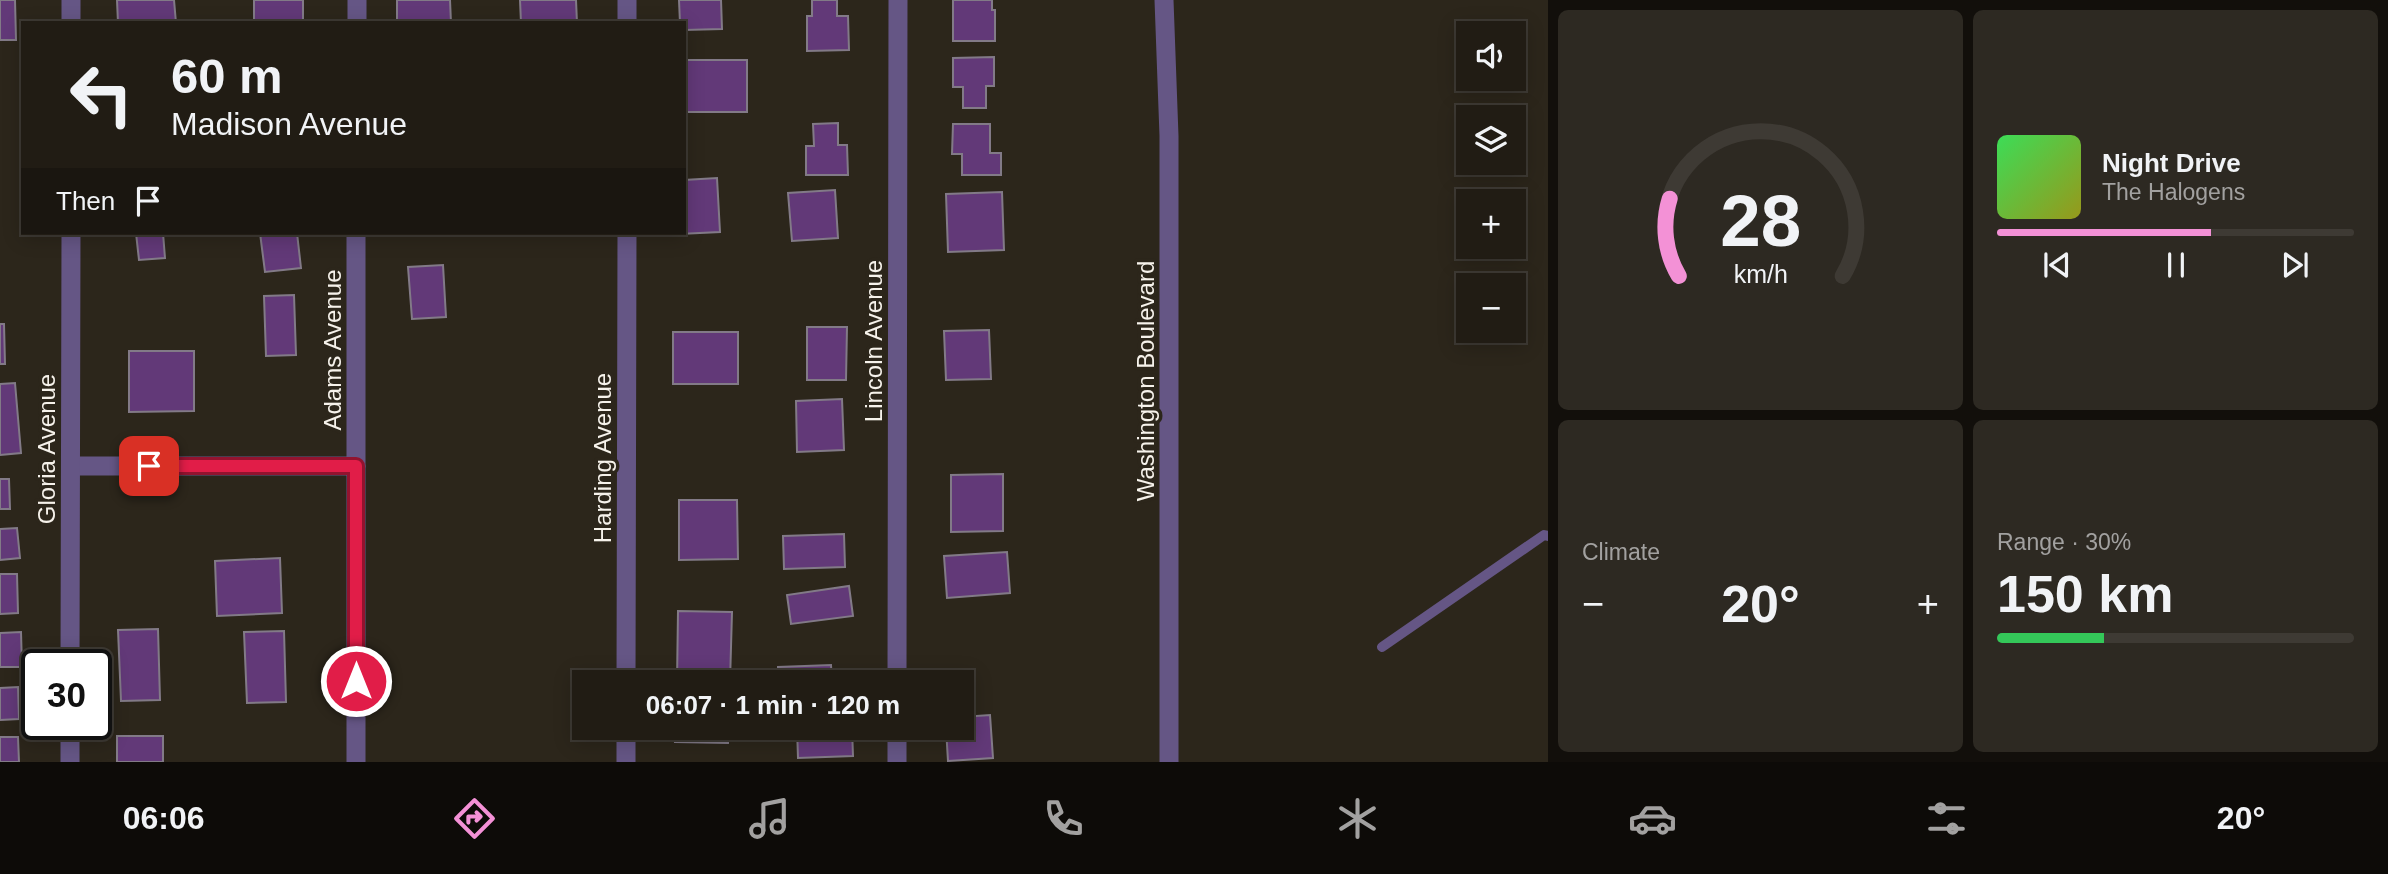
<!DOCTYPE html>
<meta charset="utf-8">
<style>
:root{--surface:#211c14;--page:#2d2922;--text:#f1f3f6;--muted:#a2a1a0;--line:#3e3a34;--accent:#f391d6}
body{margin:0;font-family:Arial,sans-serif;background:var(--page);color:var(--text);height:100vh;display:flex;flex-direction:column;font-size:26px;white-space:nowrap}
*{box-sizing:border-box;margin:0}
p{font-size:23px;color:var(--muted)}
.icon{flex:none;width:38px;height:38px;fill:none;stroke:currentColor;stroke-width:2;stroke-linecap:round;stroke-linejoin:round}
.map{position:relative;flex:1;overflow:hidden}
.drawer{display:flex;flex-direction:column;gap:10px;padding:10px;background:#120f0b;width:840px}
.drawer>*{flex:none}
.top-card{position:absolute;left:21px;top:21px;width:665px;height:214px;border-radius:0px;box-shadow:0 4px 18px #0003,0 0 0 2px var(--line);background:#211c14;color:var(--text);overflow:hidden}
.tools{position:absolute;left:1456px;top:21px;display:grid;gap:14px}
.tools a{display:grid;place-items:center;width:70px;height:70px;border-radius:0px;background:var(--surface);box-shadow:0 4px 18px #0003,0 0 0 2px var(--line);font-size:35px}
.speed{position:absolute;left:21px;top:649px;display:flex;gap:14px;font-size:35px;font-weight:700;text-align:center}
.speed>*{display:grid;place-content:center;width:91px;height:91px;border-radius:50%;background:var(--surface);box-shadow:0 4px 18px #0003,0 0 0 2px var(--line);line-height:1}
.speed .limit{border:4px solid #111;border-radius:10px;background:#fff;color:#111}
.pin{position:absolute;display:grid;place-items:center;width:60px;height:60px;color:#fff;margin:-30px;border-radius:14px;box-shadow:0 4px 10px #0006}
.me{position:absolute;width:77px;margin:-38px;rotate:0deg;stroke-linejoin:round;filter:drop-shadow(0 0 5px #0008)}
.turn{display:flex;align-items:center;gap:24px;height:147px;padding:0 35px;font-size:32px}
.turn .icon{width:91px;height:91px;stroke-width:2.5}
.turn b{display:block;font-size:49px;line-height:60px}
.then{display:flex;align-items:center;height:66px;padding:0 35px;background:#0003;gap:14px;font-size:26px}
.big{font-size:52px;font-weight:700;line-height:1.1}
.drawer .card{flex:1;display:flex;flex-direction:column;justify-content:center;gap:10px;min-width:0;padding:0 24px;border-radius:10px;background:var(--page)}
.drawer .dial{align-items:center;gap:0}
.dial svg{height:182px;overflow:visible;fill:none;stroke:var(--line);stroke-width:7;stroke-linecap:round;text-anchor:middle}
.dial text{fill:var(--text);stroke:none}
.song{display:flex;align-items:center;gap:21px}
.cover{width:84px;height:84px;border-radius:10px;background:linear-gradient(135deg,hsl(130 70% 55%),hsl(60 70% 35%))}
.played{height:7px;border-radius:4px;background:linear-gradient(90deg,var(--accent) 60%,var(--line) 60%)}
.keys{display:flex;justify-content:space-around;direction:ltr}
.heat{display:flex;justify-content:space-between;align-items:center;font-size:38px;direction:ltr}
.charge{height:10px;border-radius:5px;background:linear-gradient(90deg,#34c759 30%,var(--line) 0)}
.drawer .tiles{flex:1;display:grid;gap:10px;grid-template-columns:repeat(2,1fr)}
.trip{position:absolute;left:572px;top:670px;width:402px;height:70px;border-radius:0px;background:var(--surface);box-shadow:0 4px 18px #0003,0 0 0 2px var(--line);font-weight:700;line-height:70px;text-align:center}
.tabs{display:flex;height:112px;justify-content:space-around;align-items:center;background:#0d0b08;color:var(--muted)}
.tabs .icon{width:49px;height:49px}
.tabs .on{color:var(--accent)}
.tabs b{font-size:32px;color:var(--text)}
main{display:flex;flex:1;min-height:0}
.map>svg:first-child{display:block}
.building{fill:#623978;stroke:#827a87;stroke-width:2}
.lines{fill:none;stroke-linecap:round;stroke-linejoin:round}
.service{stroke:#655685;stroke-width:10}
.minor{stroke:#655685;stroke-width:19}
.route-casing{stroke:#92132f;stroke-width:18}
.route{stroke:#e11d48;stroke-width:12}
.labels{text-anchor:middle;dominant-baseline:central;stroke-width:7;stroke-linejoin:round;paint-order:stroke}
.street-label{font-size:24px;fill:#f6f2eb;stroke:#2c261b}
</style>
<main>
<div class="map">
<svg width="1548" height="762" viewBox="0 0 1548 762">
<rect width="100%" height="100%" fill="#2c261b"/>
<g class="building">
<path d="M0 0H15L16 40H0Z"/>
<path d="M117 0H174L176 23H118Z"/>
<rect x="254" y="0" width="49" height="23"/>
<path d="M397 0H450L451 23H397Z"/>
<path d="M520 0H576L577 23H521Z"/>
<path d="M679 0H721L722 29 684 30V23H680Z"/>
<path d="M812 0H837V16H848L849 50 807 51V16H812Z"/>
<path d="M953 0H992V10H995V41H953Z"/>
<path d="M994 57V86H986V108H963V87H953V58Z"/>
<rect x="684" y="60" width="63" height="52"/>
<path d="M838 123V145H847L848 175H806V146H814L813 124Z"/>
<path d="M953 124H990V153H1001V175H962V154H952Z"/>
<path d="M717 178 720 232 679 234 684 233V180Z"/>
<path d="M835 190 838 238 792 241 788 193Z"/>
<path d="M1002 192 1004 250 948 252 946 194Z"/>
<path d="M136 233H163L165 258 139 260Z"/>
<path d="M260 233H297L301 268 265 272Z"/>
<path d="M443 265 446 317 412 319 408 267Z"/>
<path d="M294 295 296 355 266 356 264 296Z"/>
<path d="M0 324H4L5 364H0Z"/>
<path d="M807 327H847L846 380H807Z"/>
<path d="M989 330 991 379 946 380 944 331Z"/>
<rect x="673" y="332" width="65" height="52"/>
<path d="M129 351H194V411L129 412Z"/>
<path d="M15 383 21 453 0 455V384Z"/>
<path d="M842 399 844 450 797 452 796 401Z"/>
<path d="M1003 474V531L951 532V475Z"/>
<path d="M0 479H9L10 509H0Z"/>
<path d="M679 500H737L738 559 679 560Z"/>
<path d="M17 528 20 558 0 560V529Z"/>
<path d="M844 534 845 567 784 569 783 536Z"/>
<path d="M1007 552 1010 593 947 598 944 556Z"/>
<path d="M280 558 282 613 217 616 215 561Z"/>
<path d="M0 574H17L18 613 0 614Z"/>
<path d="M849 586 853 616 791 624 787 595Z"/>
<path d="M678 611 732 612 730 682H677Z"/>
<path d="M158 629 160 700 121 701 118 630Z"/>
<path d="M284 631 286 702 247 703 244 632Z"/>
<path d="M21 632 22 667H0V633Z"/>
<path d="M831 665 832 682H778V667Z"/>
<path d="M18 687 19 719 0 720V688Z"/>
<path d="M990 715 993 758 948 761 946 728H962V717Z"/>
<path d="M676 728H729L728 743 675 742Z"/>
<path d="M797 728H852L853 756 798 758Z"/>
<rect x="117" y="736" width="46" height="26"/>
<path d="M0 737H18L19 762H0Z"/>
</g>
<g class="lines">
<path class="service" d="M1382 647 1544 535 1548 536"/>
<g class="minor">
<path d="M1164 0 1169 136V762"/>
<path d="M71 23V0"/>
<path d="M357 23V0"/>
<path d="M627 23V0"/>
<path d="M71 466H356"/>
<path d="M70 665 71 233"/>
<path d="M626 682 627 233"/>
<path d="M897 682 898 0"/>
<path d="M70 762V724"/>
<path d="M356 762V233"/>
<path d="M626 762V728"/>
<path d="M897 762V728"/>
</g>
</g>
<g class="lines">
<defs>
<path id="route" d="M149 466H356V681"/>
</defs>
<use href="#route" class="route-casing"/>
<use href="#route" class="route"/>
</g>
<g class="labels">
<g class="street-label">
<text transform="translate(873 341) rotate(-90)">Lincoln Avenue</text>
<text transform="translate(332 350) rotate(-90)">Adams Avenue</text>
<text transform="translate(1145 381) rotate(-90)">Washington Boulevard</text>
<text transform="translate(46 449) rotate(-90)">Gloria Avenue</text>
<text transform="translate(602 458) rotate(-90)">Harding Avenue</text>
</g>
</g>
</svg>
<div class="tools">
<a><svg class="icon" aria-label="sound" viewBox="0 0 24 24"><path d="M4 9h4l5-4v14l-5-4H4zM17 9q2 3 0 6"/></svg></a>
<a><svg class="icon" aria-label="layers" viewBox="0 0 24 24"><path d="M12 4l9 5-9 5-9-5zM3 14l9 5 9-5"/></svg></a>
<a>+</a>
<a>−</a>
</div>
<div class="speed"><div class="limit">30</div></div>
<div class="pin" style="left:149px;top:466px;background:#d93025"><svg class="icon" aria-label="arrive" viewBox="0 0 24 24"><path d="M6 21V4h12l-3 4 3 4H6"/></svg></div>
<svg class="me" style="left:356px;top:681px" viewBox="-20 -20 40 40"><circle r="17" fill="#e11d48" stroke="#fff" stroke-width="3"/><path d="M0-11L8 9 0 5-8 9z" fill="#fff"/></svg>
<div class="trip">06:07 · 1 min · 120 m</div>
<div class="top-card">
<div class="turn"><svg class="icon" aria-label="left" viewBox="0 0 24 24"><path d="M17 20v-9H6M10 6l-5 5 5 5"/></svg><div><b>60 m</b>Madison Avenue</div></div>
<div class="then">Then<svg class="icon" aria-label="arrive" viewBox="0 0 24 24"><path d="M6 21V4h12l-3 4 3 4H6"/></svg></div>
</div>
</div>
<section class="drawer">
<div class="tiles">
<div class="card dial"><svg viewBox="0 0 100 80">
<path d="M14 69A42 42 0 1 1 86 69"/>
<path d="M14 69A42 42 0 0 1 10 35" stroke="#f391d6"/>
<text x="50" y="56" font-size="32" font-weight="700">28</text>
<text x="50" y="72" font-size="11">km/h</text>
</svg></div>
<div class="card">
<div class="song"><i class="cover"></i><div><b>Night Drive</b><p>The Halogens</p></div></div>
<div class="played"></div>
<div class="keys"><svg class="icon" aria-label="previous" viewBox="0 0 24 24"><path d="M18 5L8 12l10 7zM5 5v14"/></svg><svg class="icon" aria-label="pause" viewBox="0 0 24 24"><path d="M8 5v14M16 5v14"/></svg><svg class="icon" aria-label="next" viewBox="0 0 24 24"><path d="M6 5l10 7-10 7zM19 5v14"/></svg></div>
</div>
<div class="card"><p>Climate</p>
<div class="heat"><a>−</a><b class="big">20°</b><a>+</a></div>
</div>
<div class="card"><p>Range · 30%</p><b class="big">150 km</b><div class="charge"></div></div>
</div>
</section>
</main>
<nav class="tabs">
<b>06:06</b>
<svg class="icon on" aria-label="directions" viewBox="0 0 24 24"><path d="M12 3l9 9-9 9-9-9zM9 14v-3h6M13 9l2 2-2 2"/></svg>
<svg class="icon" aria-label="music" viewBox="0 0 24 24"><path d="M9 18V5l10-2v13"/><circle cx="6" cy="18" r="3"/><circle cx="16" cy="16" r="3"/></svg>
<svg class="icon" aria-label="phone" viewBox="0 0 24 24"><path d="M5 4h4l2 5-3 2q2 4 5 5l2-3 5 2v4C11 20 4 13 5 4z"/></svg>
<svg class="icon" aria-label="climate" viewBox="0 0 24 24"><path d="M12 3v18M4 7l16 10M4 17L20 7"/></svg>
<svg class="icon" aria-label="car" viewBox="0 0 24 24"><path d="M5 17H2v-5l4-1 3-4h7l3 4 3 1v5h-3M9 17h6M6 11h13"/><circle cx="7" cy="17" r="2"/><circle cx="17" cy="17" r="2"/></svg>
<svg class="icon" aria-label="filters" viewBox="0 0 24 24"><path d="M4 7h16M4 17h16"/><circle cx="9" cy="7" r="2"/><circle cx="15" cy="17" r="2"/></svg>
<b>20°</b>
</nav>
